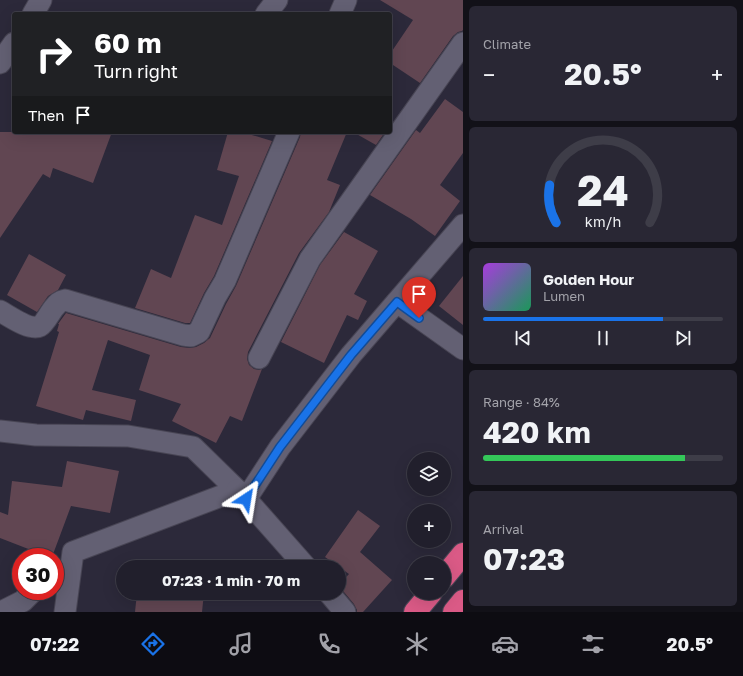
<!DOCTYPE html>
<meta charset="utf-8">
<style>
:root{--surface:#211f2c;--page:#292734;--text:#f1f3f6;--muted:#a2a2a9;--line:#3e3d48;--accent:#1a73e8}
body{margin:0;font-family:"Golos Text",sans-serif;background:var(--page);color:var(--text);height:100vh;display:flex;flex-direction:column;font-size:15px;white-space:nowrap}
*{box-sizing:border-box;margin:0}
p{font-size:13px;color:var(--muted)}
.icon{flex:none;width:22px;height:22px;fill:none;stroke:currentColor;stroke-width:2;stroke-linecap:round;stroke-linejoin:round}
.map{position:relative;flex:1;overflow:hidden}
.details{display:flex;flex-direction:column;gap:6px;padding:6px;background:#121118;width:280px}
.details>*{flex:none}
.hud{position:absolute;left:12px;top:12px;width:380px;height:122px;border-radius:4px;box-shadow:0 4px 16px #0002,0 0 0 1px var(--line);background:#202124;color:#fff;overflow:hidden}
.controls{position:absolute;left:407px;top:452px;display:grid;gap:8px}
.controls a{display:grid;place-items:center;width:44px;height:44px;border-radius:50%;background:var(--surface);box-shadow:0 4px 16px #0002,0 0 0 1px var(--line);font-size:20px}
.speed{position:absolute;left:12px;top:548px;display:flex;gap:8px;font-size:20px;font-weight:700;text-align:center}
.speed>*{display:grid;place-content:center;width:52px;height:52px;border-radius:50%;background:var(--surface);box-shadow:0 4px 16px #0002,0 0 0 1px var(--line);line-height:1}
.speed .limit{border:6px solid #d22;background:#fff;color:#111}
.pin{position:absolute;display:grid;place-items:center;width:34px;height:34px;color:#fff;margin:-41px -17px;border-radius:50% 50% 50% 0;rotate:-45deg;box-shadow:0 0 4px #0007}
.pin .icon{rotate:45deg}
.me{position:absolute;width:44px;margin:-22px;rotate:33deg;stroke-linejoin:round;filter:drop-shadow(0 0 3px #0008)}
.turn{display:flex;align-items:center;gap:14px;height:84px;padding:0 16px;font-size:18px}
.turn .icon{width:52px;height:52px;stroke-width:2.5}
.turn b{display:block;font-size:28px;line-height:34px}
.then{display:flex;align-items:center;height:38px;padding:0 16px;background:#0003;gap:8px;font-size:15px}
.big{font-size:30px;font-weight:700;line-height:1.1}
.details .tile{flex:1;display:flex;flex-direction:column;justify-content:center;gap:6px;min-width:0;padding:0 14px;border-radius:6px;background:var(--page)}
.details .dial{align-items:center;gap:0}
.dial svg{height:104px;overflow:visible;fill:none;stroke:var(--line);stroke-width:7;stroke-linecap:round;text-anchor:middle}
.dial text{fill:var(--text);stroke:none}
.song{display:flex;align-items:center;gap:12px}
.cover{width:48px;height:48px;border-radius:6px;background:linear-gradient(135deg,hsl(280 70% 55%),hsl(150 70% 35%))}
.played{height:4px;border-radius:2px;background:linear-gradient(90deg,var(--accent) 75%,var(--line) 75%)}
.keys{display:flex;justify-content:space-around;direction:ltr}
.heat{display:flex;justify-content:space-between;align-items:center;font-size:22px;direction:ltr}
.charge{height:6px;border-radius:3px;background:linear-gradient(90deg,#34c759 84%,var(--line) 0)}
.trip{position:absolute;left:116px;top:560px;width:230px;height:40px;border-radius:20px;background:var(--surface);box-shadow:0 4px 16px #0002,0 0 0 1px var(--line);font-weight:700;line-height:40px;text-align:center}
.tab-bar{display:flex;height:64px;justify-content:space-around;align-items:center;background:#0d0c12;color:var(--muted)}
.tab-bar .icon{width:28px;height:28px}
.tab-bar .active{color:var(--accent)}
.tab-bar b{font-size:18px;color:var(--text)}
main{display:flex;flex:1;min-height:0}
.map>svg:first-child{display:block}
.building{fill:#614652}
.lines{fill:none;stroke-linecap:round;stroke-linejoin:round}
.street-casing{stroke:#484554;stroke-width:23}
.highway-casing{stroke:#484554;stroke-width:24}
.street{stroke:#636073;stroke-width:21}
.highway{stroke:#da5a86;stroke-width:22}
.route-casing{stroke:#114b97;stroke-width:10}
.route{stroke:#1a73e8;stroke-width:7}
</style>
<main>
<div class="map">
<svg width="463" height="612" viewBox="0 0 463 612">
<rect width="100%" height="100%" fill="#2c293a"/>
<g class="building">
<path d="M380 0H463V30L462 31 458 32 453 36 420 83 390 63V54L413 20Z"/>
<path d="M445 99 463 112V153L440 185 460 201 435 236 411 219 370 195 416 130 420 133Z"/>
<path d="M0 132H112L93 183 53 168 50 178 43 174 0 238Z"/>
<path d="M228 132H242L272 141 214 276 204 293 190 323H185L135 308 151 269 171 278 195 215 222 225 239 176 217 170Z"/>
<path d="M301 132H347L327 180 340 185 329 212 299 253 248 352 247 359 249 365 254 369 259 370 262 369 242 421 230 416 216 443 172 421 181 404 139 390 150 355 108 340 92 390 136 400 131 421 86 410 83 420 36 406 59 332 57 331 59 324H58L66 313 181 347 190 348 196 347 204 343 210 338 226 304 236 286 300 137Z"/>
<path d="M353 132H385L376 145Z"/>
<path d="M344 232 378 251 354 294 367 301 358 320 347 315 324 363 281 342 320 265Z"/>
<path d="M29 254 66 275 58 290 48 296 37 312 7 295Z"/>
<path d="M463 276V325L439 306Z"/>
<path d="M67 461 119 471 110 513 71 506 52 557H49L0 538V512L8 515 12 481 62 487Z"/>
<path d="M358 510 380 526 360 552 392 580 363 612H357V610L354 604 339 586V585L349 574 325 557Z"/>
<path d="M137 593H204L202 612H135Z"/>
</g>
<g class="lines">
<defs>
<g id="street">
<path d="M33 14 41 0"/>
<path d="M266 14 277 0"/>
<path d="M340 14 346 0"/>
<path d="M0 63 14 43"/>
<path d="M397 302 463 349"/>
<path d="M0 311C9 316 30 331 40 326 44 324 50 313 53 309 57 304 59 301 65 300L183 335 191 336 199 332 215 298 225 281 289 132"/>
<path d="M259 358 310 259 463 43"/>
<path d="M0 431 36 435 128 436 193 447 237 490 73 552 65 612"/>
<path d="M237 490 246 499 280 447 351 355 463 225"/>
<path d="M246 499 306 567"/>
<path d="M329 593 345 612"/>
<path d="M1 612 23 601 33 591"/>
</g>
<g id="highway">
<path d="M444 577 463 554"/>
<path d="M415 612 431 593"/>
<path d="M454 612 463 601"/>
</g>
</defs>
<use href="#street" class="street-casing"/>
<use href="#highway" class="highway-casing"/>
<use href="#street" class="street"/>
<use href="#highway" class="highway"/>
</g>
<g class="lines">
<defs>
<path id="route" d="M246 499 280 447 351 355 397 302 419 318"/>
</defs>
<use href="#route" class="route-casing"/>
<use href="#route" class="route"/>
</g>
</svg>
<div class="controls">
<a><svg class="icon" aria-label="layers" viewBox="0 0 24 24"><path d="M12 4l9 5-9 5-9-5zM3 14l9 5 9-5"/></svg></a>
<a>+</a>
<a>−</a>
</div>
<div class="speed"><div class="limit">30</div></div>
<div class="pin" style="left:419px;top:318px;background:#d93025"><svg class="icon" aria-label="arrive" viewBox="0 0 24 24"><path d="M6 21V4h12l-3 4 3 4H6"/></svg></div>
<svg class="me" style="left:246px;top:499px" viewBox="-20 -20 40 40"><path d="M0-17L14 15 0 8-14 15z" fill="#1a73e8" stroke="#fff" stroke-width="4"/></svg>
<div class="trip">07:23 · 1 min · 70 m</div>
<div class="hud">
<div class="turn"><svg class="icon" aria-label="right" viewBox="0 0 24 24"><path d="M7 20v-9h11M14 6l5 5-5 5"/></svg><div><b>60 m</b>Turn right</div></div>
<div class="then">Then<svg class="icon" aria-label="arrive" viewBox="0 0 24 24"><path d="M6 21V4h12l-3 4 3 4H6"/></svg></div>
</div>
</div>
<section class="details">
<div class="tile"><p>Climate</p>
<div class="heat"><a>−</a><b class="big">20.5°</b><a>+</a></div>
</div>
<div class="tile dial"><svg viewBox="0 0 100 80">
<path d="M14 69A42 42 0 1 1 86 69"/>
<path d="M14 69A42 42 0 0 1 9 40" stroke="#1a73e8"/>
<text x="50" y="56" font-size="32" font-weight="700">24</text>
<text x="50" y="72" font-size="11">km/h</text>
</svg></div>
<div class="tile">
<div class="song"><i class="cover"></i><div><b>Golden Hour</b><p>Lumen</p></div></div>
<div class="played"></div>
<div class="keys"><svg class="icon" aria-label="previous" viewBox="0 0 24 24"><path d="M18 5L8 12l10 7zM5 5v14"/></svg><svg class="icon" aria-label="pause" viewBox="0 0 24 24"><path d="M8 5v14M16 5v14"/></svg><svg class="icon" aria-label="next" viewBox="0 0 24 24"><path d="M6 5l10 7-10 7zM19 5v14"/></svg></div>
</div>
<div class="tile"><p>Range · 84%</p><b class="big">420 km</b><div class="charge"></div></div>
<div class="tile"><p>Arrival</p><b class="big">07:23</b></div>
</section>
</main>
<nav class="tab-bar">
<b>07:22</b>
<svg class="icon active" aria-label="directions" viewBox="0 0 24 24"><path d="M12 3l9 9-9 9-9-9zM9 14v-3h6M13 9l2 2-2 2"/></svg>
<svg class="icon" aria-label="music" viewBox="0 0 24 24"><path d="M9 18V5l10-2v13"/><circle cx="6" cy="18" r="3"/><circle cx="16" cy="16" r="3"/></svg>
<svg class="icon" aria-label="phone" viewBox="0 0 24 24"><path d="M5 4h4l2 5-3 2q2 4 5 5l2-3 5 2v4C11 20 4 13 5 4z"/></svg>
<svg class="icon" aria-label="climate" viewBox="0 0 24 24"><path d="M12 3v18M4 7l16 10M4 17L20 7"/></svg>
<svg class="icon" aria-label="car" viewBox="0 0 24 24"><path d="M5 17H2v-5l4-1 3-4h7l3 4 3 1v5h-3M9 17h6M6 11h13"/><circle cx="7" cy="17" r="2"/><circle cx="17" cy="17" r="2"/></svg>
<svg class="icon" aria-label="filters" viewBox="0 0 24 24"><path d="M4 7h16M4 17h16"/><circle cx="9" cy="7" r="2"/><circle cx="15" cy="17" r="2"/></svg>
<b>20.5°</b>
</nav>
